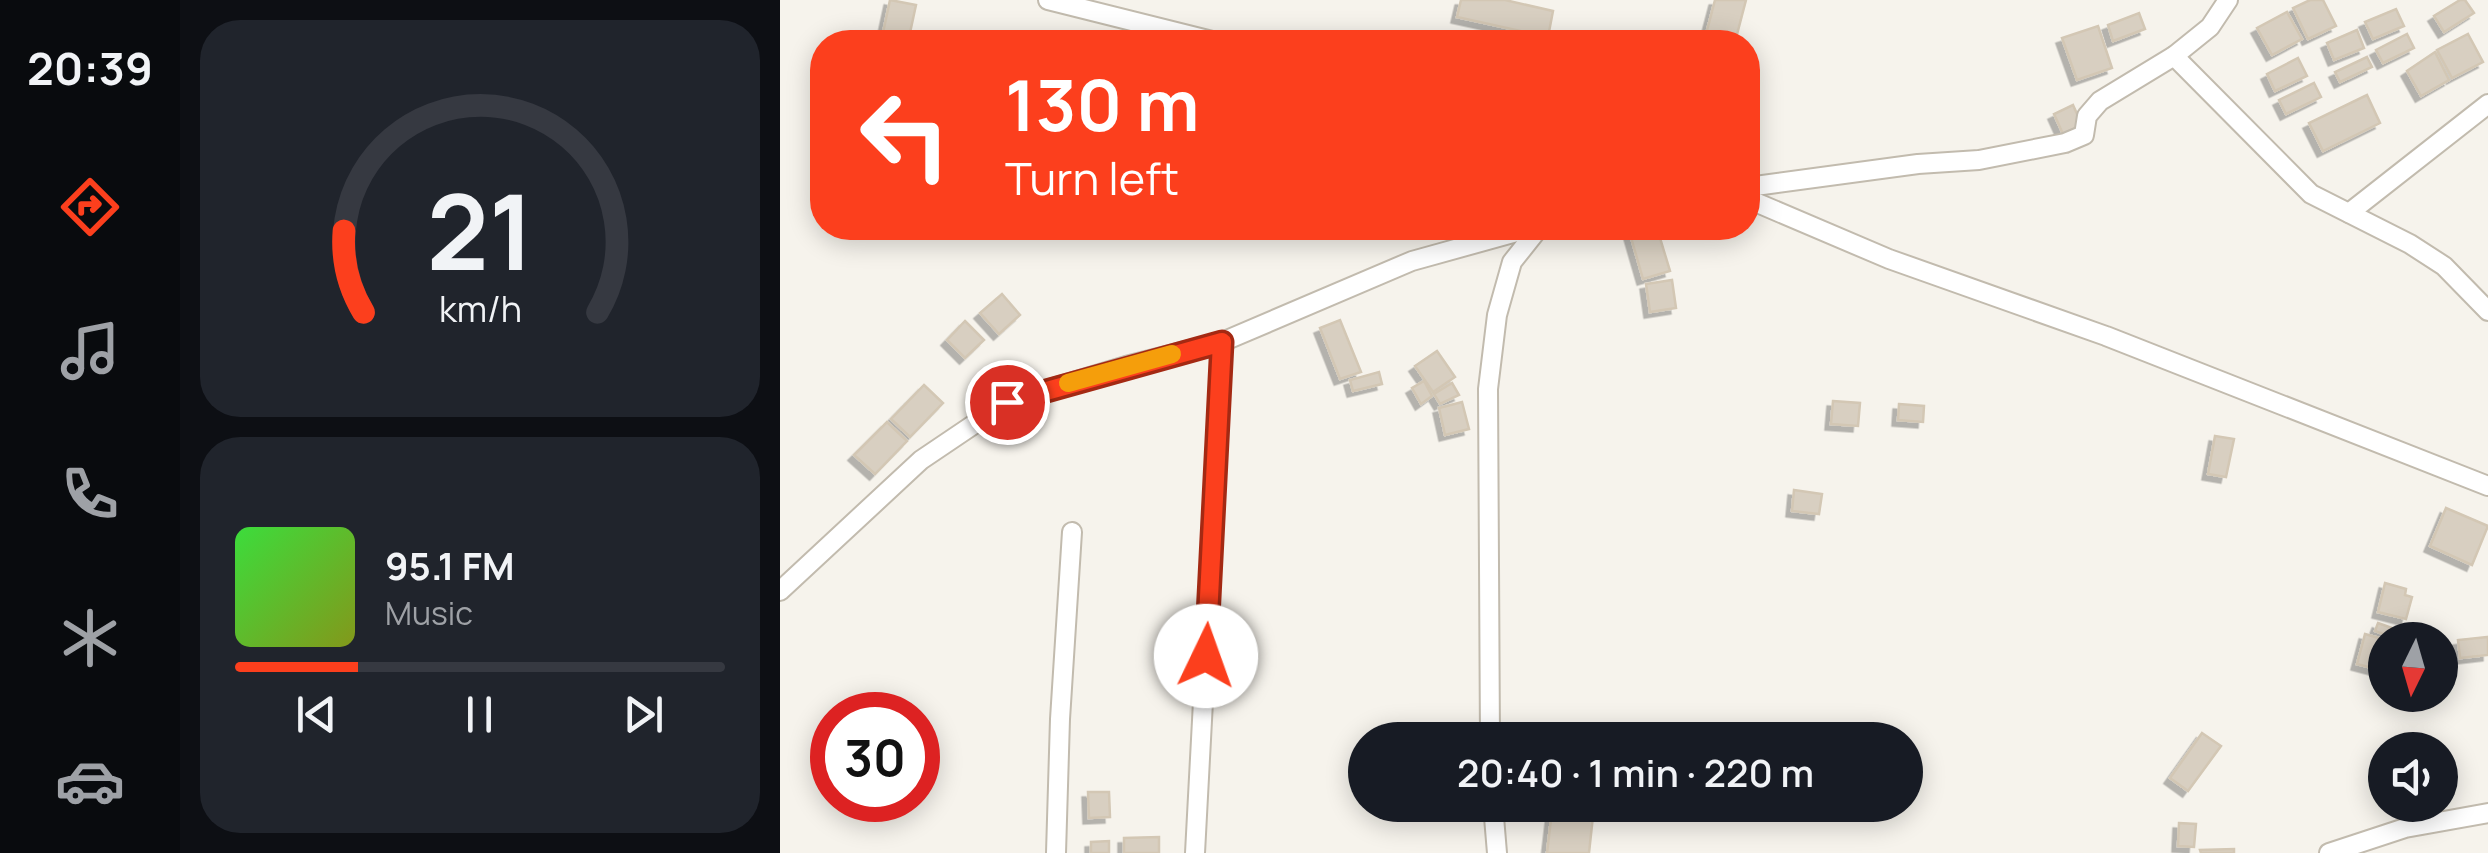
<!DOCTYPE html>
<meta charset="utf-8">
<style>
:root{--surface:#171b24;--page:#20242c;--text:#f1f3f6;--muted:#9ea1a6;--line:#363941;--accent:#fc3f1d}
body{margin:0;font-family:Manrope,sans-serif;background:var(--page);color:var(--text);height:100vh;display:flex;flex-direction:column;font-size:38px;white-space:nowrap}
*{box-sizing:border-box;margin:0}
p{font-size:32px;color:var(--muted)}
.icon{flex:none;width:55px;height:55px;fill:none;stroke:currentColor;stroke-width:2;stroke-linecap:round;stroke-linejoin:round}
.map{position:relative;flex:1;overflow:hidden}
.side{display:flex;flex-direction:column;gap:20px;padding:20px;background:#0d0f14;width:600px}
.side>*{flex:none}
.hud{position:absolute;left:30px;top:30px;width:950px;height:210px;border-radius:40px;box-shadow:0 5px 25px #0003;background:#fc3f1d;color:#fff;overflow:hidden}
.needle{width:65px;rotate:185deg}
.controls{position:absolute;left:1588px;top:622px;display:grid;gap:20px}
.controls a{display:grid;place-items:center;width:90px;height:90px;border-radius:50%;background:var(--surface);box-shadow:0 5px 25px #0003;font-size:50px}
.speed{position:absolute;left:30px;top:692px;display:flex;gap:20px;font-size:50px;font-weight:700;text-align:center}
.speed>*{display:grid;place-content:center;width:130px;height:130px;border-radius:50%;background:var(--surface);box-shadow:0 5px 25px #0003;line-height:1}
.speed .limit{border:15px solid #d22;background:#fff;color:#111}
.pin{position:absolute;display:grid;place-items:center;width:85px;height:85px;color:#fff;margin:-42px;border:5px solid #fff;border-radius:50%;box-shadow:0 2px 10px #0007}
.me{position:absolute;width:110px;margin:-55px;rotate:3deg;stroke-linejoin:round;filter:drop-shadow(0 0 8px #0008)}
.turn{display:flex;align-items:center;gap:35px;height:210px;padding:0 30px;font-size:45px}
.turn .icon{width:130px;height:130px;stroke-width:2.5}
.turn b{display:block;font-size:70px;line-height:85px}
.side .card{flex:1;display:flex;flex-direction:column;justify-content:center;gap:15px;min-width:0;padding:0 35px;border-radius:40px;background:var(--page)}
.side .dial{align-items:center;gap:0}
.dial svg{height:260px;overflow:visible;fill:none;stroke:var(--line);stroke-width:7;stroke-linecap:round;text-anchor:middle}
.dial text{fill:var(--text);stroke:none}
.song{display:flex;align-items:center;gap:30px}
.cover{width:120px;height:120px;border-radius:15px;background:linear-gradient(135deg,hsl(120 70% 55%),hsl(70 70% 35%))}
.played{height:10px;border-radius:5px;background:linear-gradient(90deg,var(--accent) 25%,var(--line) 25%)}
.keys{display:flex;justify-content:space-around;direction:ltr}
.trip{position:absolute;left:568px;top:722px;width:575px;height:100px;border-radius:50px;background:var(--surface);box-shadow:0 5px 25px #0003;font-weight:600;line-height:100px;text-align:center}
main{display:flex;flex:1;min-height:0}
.dock{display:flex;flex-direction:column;width:180px;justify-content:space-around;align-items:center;background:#090b0e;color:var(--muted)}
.dock .icon{width:70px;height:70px}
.dock .current{color:var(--accent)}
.dock b{font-size:45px;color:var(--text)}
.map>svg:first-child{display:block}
.building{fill:#d8cfc1;stroke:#d3c7b4;stroke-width:2.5;filter:url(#shadow)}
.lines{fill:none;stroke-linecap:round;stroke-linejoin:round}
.minor-casing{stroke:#c2bbae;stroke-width:22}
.minor{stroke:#fff;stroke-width:18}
.route-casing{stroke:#a42913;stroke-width:25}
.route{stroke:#fc3f1d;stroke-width:18}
.slow{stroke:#f59e0b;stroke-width:18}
</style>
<main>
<nav class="dock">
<b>20:39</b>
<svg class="icon current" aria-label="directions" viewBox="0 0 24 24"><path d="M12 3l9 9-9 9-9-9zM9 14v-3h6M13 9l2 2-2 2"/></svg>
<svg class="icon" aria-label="music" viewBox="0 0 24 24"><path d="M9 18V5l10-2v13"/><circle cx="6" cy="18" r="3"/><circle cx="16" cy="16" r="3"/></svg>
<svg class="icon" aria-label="phone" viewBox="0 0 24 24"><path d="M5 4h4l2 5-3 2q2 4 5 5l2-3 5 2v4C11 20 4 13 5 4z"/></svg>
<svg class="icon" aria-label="climate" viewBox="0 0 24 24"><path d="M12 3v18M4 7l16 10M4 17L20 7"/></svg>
<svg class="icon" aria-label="car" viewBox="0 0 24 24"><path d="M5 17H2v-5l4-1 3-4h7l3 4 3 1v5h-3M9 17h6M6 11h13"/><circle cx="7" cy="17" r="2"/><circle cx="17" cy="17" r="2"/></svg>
</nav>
<section class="side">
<div class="card dial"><svg viewBox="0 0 100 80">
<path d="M14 69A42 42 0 1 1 86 69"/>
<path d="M14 69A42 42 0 0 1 8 44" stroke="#fc3f1d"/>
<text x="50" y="56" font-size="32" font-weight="700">21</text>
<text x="50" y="72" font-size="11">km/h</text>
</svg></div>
<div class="card">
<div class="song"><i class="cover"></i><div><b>95.1 FM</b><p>Music</p></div></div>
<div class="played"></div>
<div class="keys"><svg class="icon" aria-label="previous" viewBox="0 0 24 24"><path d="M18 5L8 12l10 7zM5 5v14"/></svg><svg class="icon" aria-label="pause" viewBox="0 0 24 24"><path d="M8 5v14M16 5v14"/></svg><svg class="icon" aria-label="next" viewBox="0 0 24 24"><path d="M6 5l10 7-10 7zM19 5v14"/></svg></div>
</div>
</section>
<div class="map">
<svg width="1708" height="853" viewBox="0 0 1708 853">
<defs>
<filter id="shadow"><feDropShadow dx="-5.5" dy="5.5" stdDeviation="0" flood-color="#0004"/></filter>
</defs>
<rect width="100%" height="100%" fill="#f6f3ec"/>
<g class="building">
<path d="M110 0 136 5 128 42H101Z"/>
<path d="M681 0H725L773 11 768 37 677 17Z"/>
<path d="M935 0H966L955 42H924Z"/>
<path d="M1530 0H1543L1556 26 1528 39 1513 8Z"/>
<path d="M1680 0H1685L1694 13 1664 32 1654 16Z"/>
<path d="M1616 9 1624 26 1593 39 1585 22Z"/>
<path d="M1507 12 1522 39 1492 55 1477 28Z"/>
<path d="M1359 13 1365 29 1333 41 1328 25Z"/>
<path d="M1318 26 1332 68 1297 80 1282 38Z"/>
<path d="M1577 30 1584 48 1554 60 1547 43Z"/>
<path d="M1627 34 1634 48 1603 63 1596 50Z"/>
<path d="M1688 34 1703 62 1672 78 1657 50Z"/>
<path d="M1655 52 1669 80 1641 96 1627 71Z"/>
<path d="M1587 57 1592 67 1560 82 1555 72Z"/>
<path d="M1518 58 1527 76 1495 91 1487 74Z"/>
<path d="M1534 83 1541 97 1506 114 1499 100Z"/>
<path d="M1587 95 1600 123 1543 151 1529 123Z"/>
<path d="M1293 105 1302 125 1283 134 1274 114Z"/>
<path d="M877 228 890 271 863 279 850 234Z"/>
<path d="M892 280 896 308 870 312 866 284Z"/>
<path d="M222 294 240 315 219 334 200 313Z"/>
<path d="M560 320 581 372 560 379 540 328Z"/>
<path d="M185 321 204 340 185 358 167 340Z"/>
<path d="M657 351 675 377 653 392 635 366Z"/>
<path d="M599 372 602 384 573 391 570 380Z"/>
<path d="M644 381 652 396 641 404 632 388Z"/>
<path d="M672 383 679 395 660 404 654 394Z"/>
<path d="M144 385 163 403 130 437 111 419Z"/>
<path d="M1053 401 1080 403 1078 426 1051 424Z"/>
<path d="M682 402 689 429 665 435 659 408Z"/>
<path d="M1119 404 1144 406 1143 422 1118 420Z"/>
<path d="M107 422 127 441 95 474 74 455Z"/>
<path d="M1435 436 1454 439 1446 477 1428 474Z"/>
<path d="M1014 490 1042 494 1039 514 1012 511Z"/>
<path d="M1666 508 1708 526 1692 565 1650 546Z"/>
<path d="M1605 583 1626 589 1625 595 1632 597 1626 619 1598 612Z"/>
<path d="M1598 623 1612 628 1609 636 1595 631Z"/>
<path d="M1585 634 1606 640 1603 671 1577 664Z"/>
<path d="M1708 637V655L1680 658 1678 640Z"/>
<path d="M1422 733 1441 746 1408 791 1390 778Z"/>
<path d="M308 792H329L330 817 309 818Z"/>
<path d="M661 805H688V814L660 813Z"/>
<path d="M772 811 813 816 809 853H767Z"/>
<path d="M1399 823 1416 824 1414 847 1398 846Z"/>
<path d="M379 837V853H344V838Z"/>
<path d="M329 841V853H311V842Z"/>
<path d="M1454 849V853H1421L1420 850Z"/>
</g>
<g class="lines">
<defs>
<g id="minor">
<path d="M268 0 436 42"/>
<path d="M1394 56 1531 194 1630 244 1664 266 1708 311"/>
<path d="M968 187 1138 164 1199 160 1285 143 1304 135 1307 116 1320 101 1394 56 1430 27 1448 0"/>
<path d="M968 199 1109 259 1326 336 1708 486"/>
<path d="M1569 213 1708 104"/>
<path d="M0 591 141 460 227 402 346 366 442 342 632 261 751 228"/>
<path d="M710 740 708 389 717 315 732 262 759 228"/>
<path d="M713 805 717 853"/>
<path d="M276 853 280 719 292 532"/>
<path d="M415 853 442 342"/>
<path d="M1549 853 1625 828 1708 813"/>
</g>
</defs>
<use href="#minor" class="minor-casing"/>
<use href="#minor" class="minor"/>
</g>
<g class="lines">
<defs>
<path id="route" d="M227 402 442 342 426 656"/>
</defs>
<use href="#route" class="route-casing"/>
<use href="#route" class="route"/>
<path class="slow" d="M288 383 392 354"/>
</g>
</svg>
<div class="controls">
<a><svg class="needle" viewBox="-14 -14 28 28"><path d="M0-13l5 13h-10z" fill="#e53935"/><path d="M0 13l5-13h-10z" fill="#9ea1a6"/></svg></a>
<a><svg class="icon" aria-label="sound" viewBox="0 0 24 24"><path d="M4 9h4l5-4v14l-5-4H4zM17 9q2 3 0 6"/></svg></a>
</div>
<div class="speed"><div class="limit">30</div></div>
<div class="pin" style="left:227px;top:402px;background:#d93025"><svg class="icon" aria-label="arrive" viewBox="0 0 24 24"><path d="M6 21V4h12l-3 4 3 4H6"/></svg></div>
<svg class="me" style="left:426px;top:656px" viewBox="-20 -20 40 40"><circle r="19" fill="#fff"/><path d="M0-13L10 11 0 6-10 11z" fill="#fc3f1d"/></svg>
<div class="trip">20:40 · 1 min · 220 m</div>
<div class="hud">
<div class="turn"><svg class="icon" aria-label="left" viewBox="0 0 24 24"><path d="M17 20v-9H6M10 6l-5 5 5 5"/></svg><div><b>130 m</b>Turn left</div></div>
</div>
</div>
</main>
